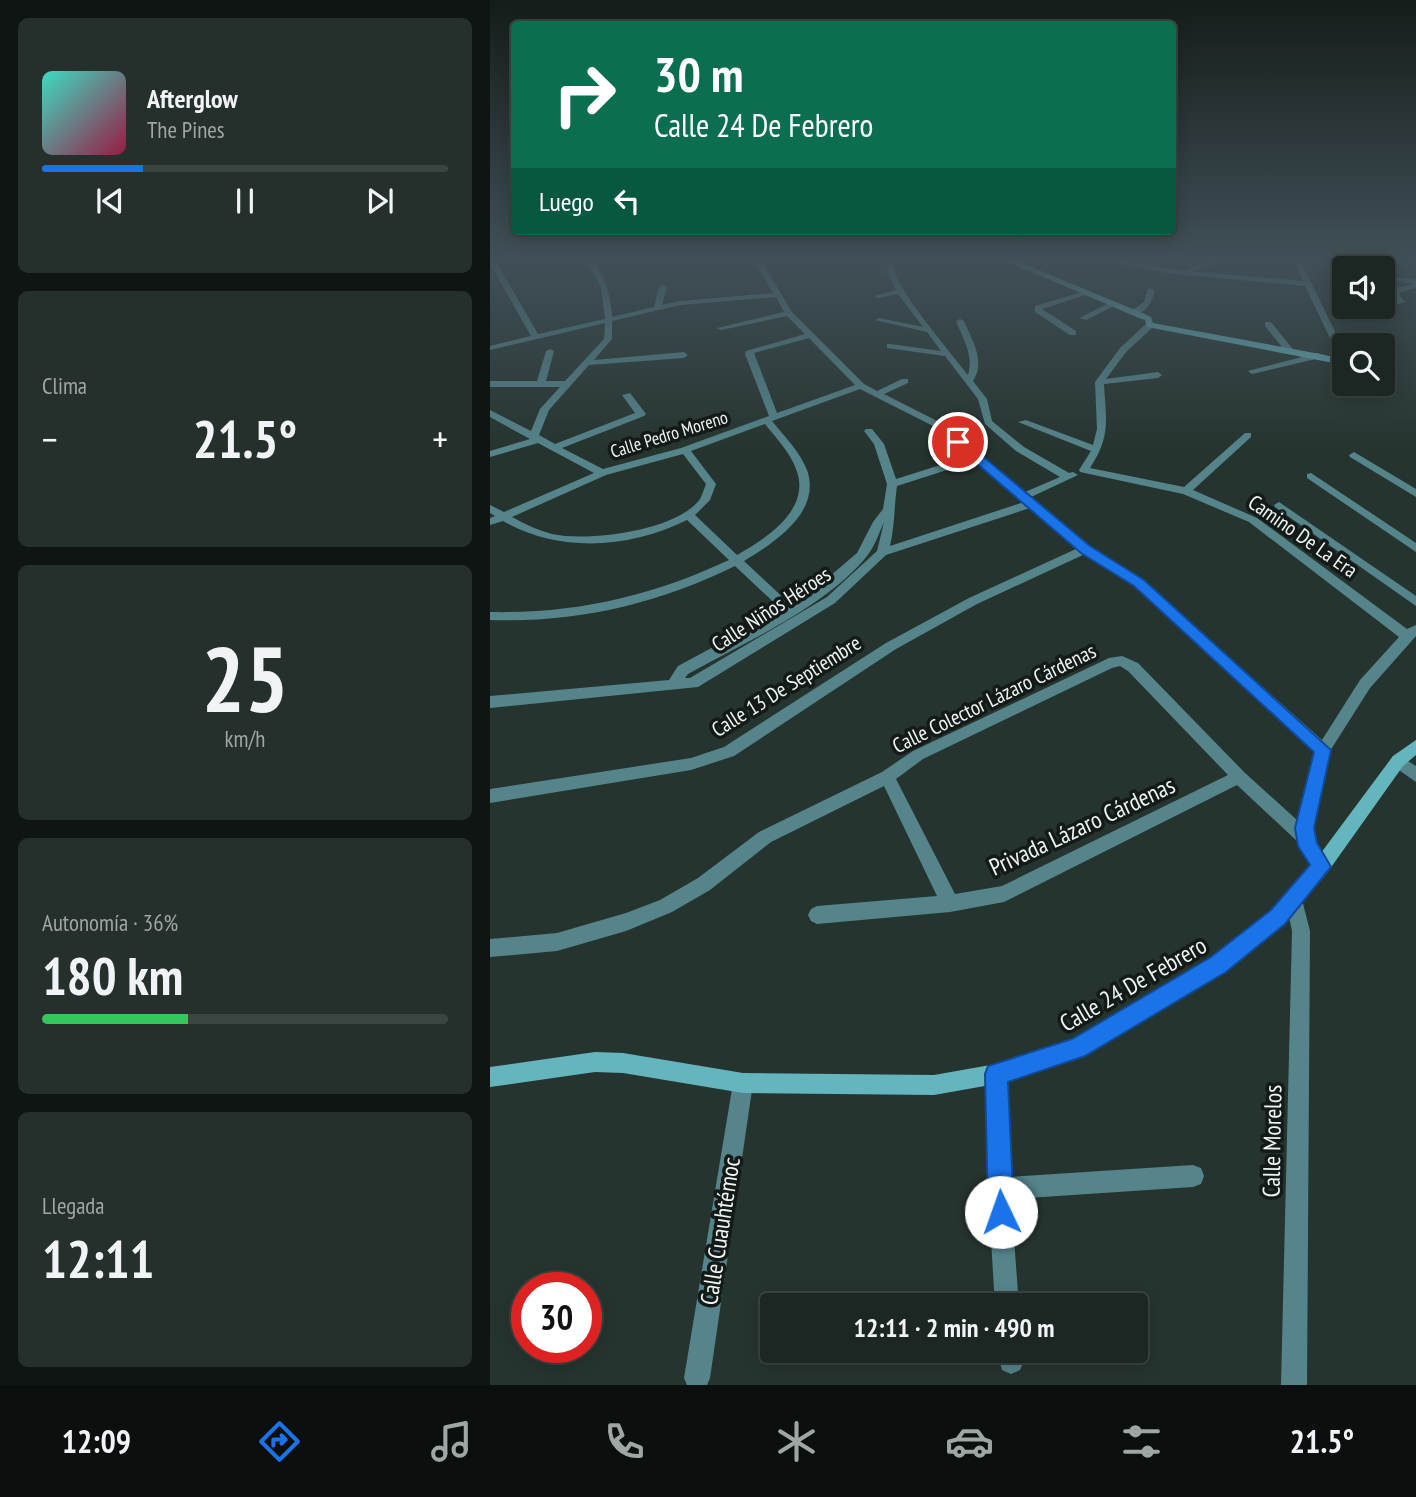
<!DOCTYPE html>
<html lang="es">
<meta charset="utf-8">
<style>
:root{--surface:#1c2723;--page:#252f2b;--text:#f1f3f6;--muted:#a0a5a6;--line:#3a4441;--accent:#1a73e8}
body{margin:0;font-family:"PT Sans Narrow",sans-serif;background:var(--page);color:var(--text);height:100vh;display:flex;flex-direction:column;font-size:26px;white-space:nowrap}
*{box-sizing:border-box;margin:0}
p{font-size:23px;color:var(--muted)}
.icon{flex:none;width:38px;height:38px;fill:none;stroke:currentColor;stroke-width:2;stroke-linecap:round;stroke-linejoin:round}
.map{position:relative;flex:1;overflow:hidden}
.sheet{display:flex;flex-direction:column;gap:18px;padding:18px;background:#0f1513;width:490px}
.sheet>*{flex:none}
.hud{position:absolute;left:21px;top:21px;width:665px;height:214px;border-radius:7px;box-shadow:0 4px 18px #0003,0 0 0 2px var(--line);background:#0b6e4f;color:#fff;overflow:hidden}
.buttons{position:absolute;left:842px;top:256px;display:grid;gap:14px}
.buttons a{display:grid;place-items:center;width:63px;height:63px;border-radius:7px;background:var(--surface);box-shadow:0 4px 18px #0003,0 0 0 2px var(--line);font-size:35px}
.speed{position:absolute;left:21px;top:1272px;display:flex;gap:14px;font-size:35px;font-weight:700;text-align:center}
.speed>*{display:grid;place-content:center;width:91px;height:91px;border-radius:50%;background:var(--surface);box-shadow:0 4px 18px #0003,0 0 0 2px var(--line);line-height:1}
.speed .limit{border:10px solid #d22;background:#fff;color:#111}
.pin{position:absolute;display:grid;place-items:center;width:60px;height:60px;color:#fff;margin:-30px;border:4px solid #fff;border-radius:50%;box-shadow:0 2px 7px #0007}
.me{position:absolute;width:77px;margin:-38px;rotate:357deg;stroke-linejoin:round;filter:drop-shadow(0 0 5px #0008)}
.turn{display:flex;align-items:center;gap:24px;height:147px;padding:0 28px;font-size:32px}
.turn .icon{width:91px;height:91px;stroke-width:2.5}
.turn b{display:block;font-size:49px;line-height:60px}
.then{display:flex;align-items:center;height:66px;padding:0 28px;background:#0003;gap:14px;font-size:26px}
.big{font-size:52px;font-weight:600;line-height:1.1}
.sheet .tile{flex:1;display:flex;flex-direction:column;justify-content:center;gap:10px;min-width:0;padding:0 24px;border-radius:10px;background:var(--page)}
.sheet .dial{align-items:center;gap:0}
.dial b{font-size:91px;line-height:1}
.song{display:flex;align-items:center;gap:21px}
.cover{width:84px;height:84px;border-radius:10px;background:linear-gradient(135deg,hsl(170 70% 55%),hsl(340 70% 35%))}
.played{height:7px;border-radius:4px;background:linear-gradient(90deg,var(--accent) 25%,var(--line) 25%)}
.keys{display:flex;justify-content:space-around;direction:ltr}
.heat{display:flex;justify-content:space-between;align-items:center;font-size:38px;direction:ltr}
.charge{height:10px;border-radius:5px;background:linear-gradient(90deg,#34c759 36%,var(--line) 0)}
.trip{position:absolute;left:270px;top:1293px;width:388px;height:70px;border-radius:7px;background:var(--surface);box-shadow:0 4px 18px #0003,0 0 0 2px var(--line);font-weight:600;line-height:70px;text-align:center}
.dock{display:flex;height:112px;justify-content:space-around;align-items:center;background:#0b100e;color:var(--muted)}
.dock .icon{width:49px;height:49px}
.dock .current{color:var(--accent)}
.dock b{font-size:32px;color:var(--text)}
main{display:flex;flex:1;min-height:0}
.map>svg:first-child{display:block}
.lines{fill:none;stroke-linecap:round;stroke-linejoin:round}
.street{fill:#55858b;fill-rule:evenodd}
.secondary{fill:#65b5bf;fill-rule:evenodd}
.route{fill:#1a73e8;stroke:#114b97;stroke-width:2}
.labels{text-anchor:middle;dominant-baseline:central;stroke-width:7;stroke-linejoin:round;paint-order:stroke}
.far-street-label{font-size:18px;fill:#edf6f3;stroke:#141a18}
.street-label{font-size:21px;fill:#edf6f3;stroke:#141a18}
.near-street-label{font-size:24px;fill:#edf6f3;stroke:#141a18}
</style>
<main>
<section class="sheet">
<div class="tile">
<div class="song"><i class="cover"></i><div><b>Afterglow</b><p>The Pines</p></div></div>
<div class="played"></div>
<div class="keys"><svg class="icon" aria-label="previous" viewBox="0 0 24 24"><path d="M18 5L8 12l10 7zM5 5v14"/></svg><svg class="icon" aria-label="pause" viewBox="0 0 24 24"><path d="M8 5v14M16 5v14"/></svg><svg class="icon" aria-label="next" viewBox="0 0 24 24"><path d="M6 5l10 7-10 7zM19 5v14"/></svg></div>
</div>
<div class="tile"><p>Clima</p>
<div class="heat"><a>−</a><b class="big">21.5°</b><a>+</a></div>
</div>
<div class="tile dial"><b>25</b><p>km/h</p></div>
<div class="tile"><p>Autonomía · 36%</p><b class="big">180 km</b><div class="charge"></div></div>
<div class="tile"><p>Llegada</p><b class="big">12:11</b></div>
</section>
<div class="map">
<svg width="926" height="1385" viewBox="0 0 926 1385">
<rect width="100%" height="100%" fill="#26342f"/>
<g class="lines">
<g class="street">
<path d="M0 260H5L48 334 115 319 111 288 97 260H104C115 278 121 296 122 317L164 307 169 287 173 285 177 287 172 305 190 301 283 293 264 260H271L302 312 374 384 387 391 412 379H418V383L394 394 453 424 535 492 570 477 526 451 495 424 488 399 455 356 397 348V344H400L451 351 437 332 385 320 389 318 433 327 408 294 388 298 384 296 406 290 397 273 398 266 392 260H399L404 266C402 285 464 356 478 375 484 355 473 339 466 321L470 319 474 321C482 340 496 361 483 381L497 399 502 421 534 447 579 473 583 472 588 475 541 497 600 546 653 580 832 740 870 680 909 637 759 522 693 494 590 472 589 470 601 451 528 422 536 420 603 445 607 429 605 382 630 348 657 323H663V327L636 352 616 379 668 372 672 375 668 378 614 384C616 420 621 436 600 468L694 487 755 433H761V437L703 490 767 518 917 629 926 625V636L880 688 840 751 822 828 826 844 839 867 837 873 831 875 825 873 809 843 747 785 514 902 460 912 327 924 321 921 318 915 321 909 327 906 447 896 394 786 281 842 220 890 182 912 136 931 67 951 0 957V939L67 933 136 913 170 900 208 878 269 832 392 772 423 751 619 658 632 656 648 663 754 772 808 821 825 752 645 586 595 554 487 604 406 649 244 756 201 770 0 803V789L201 758 234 747 396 643 479 598 588 548 540 508 396 555 345 603 208 687 0 708V696L179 680 188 666 292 610 245 566C167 604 87 623 0 620V612C85 614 162 596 239 560L197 520C139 549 69 553 13 521L0 525V518L5 516 0 513V505L14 512 104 473 48 443 0 457V451L40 439 0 417V410L41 431 50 409 70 387H0V381H47L56 351 60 349 64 351 56 381H75L114 339 115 323 0 350V346L41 336 0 264ZM286 297 294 312 227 328 231 330 297 316 315 334 256 351 255 354 279 416 191 448 113 469 72 448 154 416 156 414 140 393 132 395 145 413 65 444 49 435 59 410 99 365 194 358 198 355 194 352 104 360 122 339V321L190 305ZM319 338 365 385 287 413 264 353ZM370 389 447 428 479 456 406 479 394 444 382 429H376L374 431 384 444 397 484 393 509 383 522 367 553 326 588 301 605 254 561C284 543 332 512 317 470 310 452 295 437 282 421ZM275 424C286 438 300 452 306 469 322 509 277 538 247 555L205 515 220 500 226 484 201 451ZM193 454 216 484C214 489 212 495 210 499 187 531 98 542 62 534 48 530 34 524 22 517L116 475ZM485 461 534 502 400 546C405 524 404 507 407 486ZM394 522 387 551 337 597 200 678H195L198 674C254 643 337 606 377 556 385 546 389 533 394 522ZM630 666 638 671 738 775 512 886 465 894 406 779 433 759 622 668Z"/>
<path d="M53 260H67L51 265 48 263Z"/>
<path d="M612 260H629L696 271 697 269 726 260H738L701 271 813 281 803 260H810L854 350V362L850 359 815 286 684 274Z"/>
<path d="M892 275 926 280V288L910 292 909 295 915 302 908 304 901 295 904 288 925 284 892 279Z"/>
<path d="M851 281H854V295H852L848 293Z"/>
<path d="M658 288 665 290C662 302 656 315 641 315V311L654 302Z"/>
<path d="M592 292 599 294 552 309 586 331V335H580L545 312V306Z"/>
<path d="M619 303 626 305 596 320 589 318Z"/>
<path d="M775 322H781L802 348V352H796L775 326Z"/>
<path d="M827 353 830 354V358L762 374 758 371Z"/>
<path d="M864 452 926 489V497L860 457 859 455Z"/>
<path d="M821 473 926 543V552L817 478V474Z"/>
<path d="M789 502 926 596V606L785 507 784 505Z"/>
<path d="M908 755 926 766V782L903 766 900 761 903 756Z"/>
<path d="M804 890 810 892 820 931 817 1385H791L802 931 795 898 798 892Z"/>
<path d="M506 1064 513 1067 516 1074 520 1177 703 1165 711 1168 714 1176 711 1184 703 1187 521 1199 529 1306H505L498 1189 496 1074 499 1067Z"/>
<path d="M253 1073 260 1076 263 1083 220 1378 217 1385H197L194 1378 243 1083 246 1076Z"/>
<path d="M507 1351H533L534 1361 530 1370 521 1374 512 1370Z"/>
</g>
<g class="secondary">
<path d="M514 260H524L655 314 661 317 663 323 830 354 854 359V365L657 327 655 320 649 318Z"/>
<path d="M926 740V755L913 766 837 873 794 923 771 944 736 972 587 1058 506 1084 444 1095 253 1093 133 1073 105 1072 0 1087V1067L105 1052 133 1053 253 1073 444 1075 506 1064 583 1039 722 958 759 932 782 911 825 861 903 756Z"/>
</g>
</g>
<linearGradient id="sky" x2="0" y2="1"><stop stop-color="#151d1a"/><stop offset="0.57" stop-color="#415058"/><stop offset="1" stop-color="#415058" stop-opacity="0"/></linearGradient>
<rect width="926" height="454" fill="url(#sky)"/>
<path class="route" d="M464 439H472L600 546 654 580 841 750 824 828 827 843 841 867 795 924 736 972 595 1056 518 1082 524 1212 520 1221 511 1225 502 1221 498 1212 495 1074 498 1066 582 1039 721 957 781 910 820 865 808 846 805 828 824 752 644 586 591 553 464 444Z"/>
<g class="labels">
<g class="far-street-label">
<text transform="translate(179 434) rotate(-17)">Calle Pedro Moreno</text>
</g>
<g class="street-label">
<text transform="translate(813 536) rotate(35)">Camino De La Era</text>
<text transform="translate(281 609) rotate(-33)">Calle Niños Héroes</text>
<text transform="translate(296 686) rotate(-32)">Calle 13 De Septiembre</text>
<text transform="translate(504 698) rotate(-26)">Calle Colector Lázaro Cárdenas</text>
</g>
<g class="near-street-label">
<text transform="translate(592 826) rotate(-25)">Privada Lázaro Cárdenas</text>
<text transform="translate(643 984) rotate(-30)">Calle 24 De Febrero</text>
<text transform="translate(782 1141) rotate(-89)">Calle Morelos</text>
<text transform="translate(230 1231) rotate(-81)">Calle Cuauhtémoc</text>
</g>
</g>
</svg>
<div class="buttons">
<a><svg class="icon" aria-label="sound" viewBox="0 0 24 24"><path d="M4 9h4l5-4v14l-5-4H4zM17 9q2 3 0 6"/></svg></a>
<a><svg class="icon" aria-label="search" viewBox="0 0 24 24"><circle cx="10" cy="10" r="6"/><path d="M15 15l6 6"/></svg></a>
</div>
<div class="speed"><div class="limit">30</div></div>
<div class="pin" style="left:468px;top:442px;background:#d93025"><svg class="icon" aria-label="arrive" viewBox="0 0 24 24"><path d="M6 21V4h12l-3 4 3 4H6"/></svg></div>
<svg class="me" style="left:511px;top:1212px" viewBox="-20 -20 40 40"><circle r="19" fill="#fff"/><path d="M0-13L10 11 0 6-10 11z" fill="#1a73e8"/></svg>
<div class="trip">12:11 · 2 min · 490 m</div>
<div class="hud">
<div class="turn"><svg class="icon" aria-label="right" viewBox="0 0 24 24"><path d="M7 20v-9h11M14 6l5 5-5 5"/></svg><div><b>30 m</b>Calle 24 De Febrero</div></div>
<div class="then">Luego<svg class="icon" aria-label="left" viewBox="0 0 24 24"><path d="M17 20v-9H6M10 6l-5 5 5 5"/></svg></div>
</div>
</div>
</main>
<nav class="dock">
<b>12:09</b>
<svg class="icon current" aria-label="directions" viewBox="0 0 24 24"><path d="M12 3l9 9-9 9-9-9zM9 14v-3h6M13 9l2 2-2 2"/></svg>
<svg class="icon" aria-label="music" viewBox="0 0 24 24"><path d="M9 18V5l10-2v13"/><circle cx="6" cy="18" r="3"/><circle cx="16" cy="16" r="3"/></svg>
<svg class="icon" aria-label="phone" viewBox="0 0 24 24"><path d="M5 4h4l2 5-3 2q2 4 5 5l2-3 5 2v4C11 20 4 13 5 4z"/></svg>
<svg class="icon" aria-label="climate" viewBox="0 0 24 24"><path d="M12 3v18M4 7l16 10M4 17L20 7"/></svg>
<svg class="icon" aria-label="car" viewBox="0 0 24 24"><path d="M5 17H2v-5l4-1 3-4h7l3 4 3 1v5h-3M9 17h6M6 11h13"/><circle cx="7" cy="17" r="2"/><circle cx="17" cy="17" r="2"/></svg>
<svg class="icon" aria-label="filters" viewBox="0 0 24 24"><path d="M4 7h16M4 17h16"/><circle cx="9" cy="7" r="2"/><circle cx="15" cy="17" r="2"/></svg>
<b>21.5°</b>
</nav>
